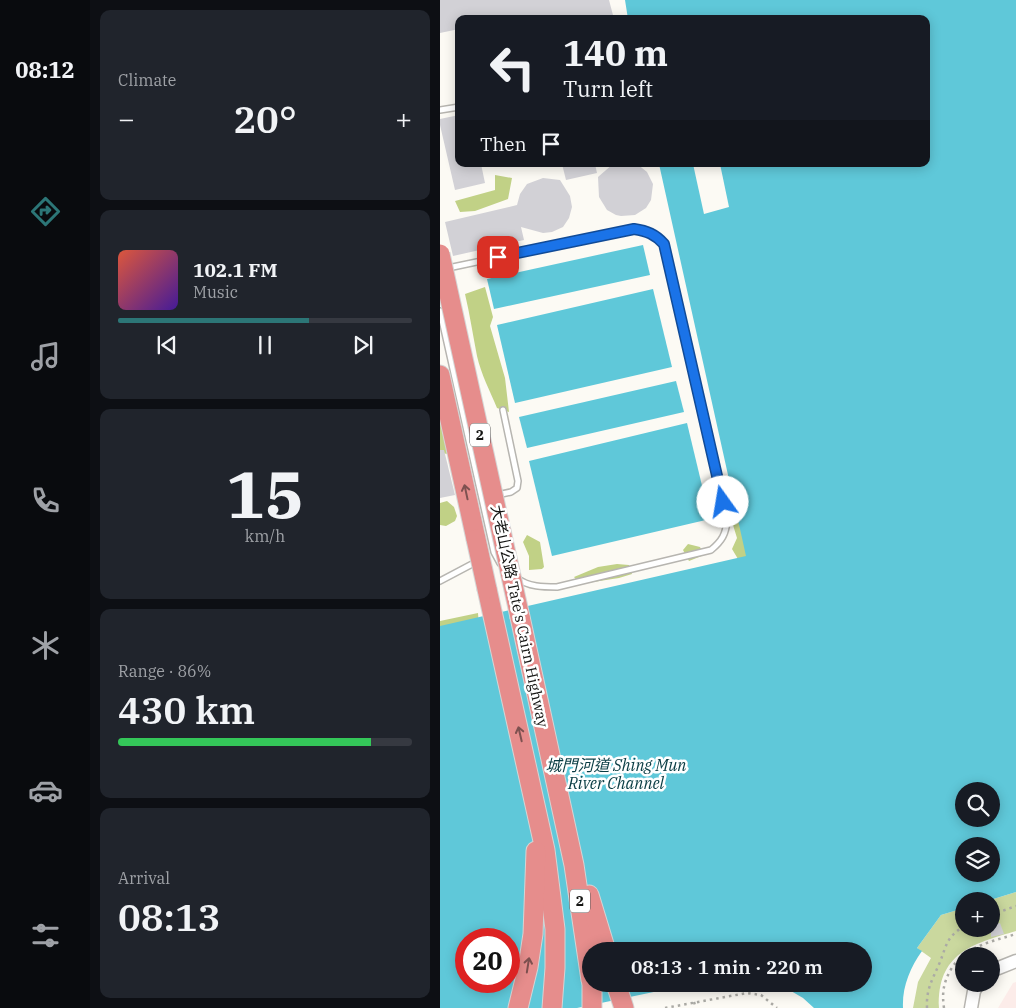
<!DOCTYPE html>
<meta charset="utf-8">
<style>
:root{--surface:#171b24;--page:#20242c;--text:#f1f3f6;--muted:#9ea1a6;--line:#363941;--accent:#2c7677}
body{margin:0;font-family:"IBM Plex Serif","Noto Sans TC",serif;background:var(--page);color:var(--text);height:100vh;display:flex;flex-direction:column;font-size:19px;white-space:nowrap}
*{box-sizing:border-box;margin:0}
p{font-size:16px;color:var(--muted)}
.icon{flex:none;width:28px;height:28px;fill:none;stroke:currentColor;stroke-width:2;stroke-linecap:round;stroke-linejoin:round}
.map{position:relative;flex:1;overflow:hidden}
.side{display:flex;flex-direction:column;gap:10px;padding:10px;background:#0d0f14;width:350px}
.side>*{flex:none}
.guide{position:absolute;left:15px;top:15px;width:475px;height:152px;border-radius:10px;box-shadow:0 2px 12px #0003;background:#171b24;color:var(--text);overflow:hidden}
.tools{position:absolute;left:515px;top:782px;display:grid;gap:10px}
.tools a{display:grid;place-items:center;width:45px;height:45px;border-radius:50%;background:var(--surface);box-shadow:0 2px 12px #0003;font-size:25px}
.speed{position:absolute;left:15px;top:928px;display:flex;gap:10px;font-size:25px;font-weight:700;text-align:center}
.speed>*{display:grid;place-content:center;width:65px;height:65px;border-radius:50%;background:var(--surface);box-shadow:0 2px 12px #0003;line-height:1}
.speed .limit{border:8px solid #d22;background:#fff;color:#111}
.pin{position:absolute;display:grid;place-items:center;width:42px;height:42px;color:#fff;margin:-21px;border-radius:10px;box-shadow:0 2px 8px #0006}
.me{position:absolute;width:55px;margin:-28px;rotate:347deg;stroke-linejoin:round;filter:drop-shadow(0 0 4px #0008)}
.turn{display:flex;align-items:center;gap:18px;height:105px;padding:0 25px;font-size:22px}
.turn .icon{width:65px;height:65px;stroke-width:2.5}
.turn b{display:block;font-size:35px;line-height:42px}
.then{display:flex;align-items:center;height:48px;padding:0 25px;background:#0003;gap:10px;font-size:19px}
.big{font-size:38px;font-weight:600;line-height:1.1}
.side .tile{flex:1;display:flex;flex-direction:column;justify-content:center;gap:8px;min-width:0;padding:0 18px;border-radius:10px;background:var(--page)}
.side .dial{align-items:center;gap:0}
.dial b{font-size:65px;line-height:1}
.song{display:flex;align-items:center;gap:15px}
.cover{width:60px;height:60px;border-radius:8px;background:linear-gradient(135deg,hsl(10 70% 55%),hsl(260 70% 35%))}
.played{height:5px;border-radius:2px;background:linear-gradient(90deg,var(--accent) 65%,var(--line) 65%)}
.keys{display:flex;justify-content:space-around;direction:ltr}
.heat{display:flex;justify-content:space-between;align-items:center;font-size:28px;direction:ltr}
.charge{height:8px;border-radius:4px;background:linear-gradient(90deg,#34c759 86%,var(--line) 0)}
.trip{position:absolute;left:142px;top:942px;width:290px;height:50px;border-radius:25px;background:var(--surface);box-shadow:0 2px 12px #0003;font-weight:600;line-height:50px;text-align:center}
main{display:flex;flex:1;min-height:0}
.menu{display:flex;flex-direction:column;width:90px;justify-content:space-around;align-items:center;background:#090b0e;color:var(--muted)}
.menu .icon{width:35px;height:35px}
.menu .selected{color:var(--accent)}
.menu b{font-size:22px;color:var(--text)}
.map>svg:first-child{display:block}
.education{fill:#fcece9}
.green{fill:#cad89e}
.forest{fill:#c1d186}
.water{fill:#5fc8d9;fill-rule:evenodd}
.pier{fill:#fcfaf4}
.building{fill:#d2d1d6}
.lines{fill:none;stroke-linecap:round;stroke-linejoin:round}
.service-casing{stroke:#b7b5b0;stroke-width:8}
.tertiary-casing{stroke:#b7b5b0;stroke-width:15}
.motorway-casing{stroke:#d5d5d5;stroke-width:21}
.path{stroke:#abaaa5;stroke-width:2.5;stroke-dasharray:2.5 4;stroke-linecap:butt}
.service{stroke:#fff;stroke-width:5}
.tertiary{stroke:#fff;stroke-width:12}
.motorway{stroke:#e68d8c;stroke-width:19}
.motorway-bridge-casing{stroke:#d5d5d5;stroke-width:21;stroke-linecap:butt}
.motorway-bridge{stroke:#e68d8c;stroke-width:19}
.oneway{stroke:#7e5150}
.route-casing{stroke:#114b97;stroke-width:12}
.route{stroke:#1a73e8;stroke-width:9}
.labels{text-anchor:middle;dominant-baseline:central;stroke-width:5;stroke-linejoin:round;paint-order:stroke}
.shield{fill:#fff;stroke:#5b5b5a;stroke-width:1}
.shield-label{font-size:14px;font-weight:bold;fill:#151513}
.street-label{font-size:15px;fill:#151513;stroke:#fff}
.water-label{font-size:16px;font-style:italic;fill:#093c43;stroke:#fff}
</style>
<main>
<nav class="menu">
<b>08:12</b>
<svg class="icon selected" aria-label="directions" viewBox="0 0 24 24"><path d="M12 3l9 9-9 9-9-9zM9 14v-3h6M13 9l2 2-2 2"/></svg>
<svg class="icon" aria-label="music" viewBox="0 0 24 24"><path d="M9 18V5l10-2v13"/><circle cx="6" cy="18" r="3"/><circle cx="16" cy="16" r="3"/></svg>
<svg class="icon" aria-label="phone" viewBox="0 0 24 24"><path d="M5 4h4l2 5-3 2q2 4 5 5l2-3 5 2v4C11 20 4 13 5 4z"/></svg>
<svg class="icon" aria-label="climate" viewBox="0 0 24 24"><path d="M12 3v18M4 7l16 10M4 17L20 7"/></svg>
<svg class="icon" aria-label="car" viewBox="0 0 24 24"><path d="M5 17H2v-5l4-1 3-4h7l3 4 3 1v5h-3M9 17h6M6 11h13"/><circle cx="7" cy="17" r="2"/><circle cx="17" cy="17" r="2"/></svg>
<svg class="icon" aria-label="filters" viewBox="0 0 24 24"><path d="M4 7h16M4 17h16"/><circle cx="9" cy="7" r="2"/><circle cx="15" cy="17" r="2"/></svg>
</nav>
<section class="side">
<div class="tile"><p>Climate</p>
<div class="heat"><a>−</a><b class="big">20°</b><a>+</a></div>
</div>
<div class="tile">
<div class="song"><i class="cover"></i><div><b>102.1 FM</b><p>Music</p></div></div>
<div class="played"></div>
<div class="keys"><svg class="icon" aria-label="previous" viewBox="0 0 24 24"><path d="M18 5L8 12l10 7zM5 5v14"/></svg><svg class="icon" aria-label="pause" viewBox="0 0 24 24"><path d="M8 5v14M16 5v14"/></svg><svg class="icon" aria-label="next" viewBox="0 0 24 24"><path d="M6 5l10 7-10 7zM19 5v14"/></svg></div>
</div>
<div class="tile dial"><b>15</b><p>km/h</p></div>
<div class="tile"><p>Range · 86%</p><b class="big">430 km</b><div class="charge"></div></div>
<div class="tile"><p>Arrival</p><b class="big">08:13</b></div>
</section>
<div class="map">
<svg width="576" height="1008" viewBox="0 0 576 1008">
<rect width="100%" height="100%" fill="#fcfaf4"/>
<path class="education" d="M576 982V1008H558L573 983Z"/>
<path class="green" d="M576 892V931C532 944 497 953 499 1008H473L478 982 491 958 477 948 501 915 524 908V929H551V901H547Z"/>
<g class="forest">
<path d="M55 175 72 178 68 199 35 211 20 212 15 201 55 190Z"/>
<path d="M45 287 53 317 50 326 65 378 69 412 57 408C50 391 41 374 37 356 33 336 30 315 25 294Z"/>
<path d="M0 421 9 451 8 454 0 453Z"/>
<path d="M7 501 14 507 17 516 15 521 6 526 0 525V503Z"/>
<path d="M303 521 313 564 298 559 292 549 297 538 293 525Z"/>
<path d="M87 535 100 542 104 567 102 569 89 570V556L83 542Z"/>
<path d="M248 544 260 547 264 555 249 561 243 550Z"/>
<path d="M177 564 189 565 192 574 179 578 140 584 134 577 158 567Z"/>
<path d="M38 613 39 626H0V621Z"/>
</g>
<g class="water">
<path d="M185 0H576V892L547 901H524V908L501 915 477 948 482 951C470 968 462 987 463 1008H374L363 998 339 984H424V951H151V984H252L137 1008H0V626L306 556 219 164H486V19H188ZM524 791H551V819H524ZM524 846H551V874H524ZM26 939H69V981H26Z"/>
<path d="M203 245 210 275 54 309 47 279Z"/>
<path d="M213 289 232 367 75 403 57 325Z"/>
<path d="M236 381 244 412 87 448 79 417Z"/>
<path d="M247 423 270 519 112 556 89 461Z"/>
</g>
<path class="pier" d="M253 164H280L289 207 264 214Z"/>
<g class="building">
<path d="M0 0H169L174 19H19V29L0 33Z"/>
<path d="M19 115V164H41L45 183 15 190 0 125V119Z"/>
<path d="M122 164H155L157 173 126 180Z"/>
<path d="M173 164H197L207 172 213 184 211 200 206 208 195 215 181 216 176 215 167 210 159 197 158 177Z"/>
<path d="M103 178 120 180 130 196 132 207 129 218 123 227 112 232 103 233 81 227 84 240 13 256 5 222 77 205 80 194 87 184Z"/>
<path d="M0 450H4L15 495 0 498Z"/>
<path d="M560 923 564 934 551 937V925Z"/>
</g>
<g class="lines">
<defs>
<g id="service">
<path d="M0 110 19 107"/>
<path d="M8 268 194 229C207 231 215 234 223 244L287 520C286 534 282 541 271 550L117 587C104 587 88 587 77 578"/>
<path d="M0 311 54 552 60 563"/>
<path d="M57 495 71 492 77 488 78 481 63 410"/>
<path d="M0 581 36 562"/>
</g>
<g id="tertiary">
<path d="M551 971 576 961"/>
<path d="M531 1008 534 991 538 984"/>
</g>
<g id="motorway">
<path d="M0 375 36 539"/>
<path d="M47 589 105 850 115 929V968L112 1008"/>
<path d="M80 617 134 865 151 980"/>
<path d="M149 895 166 951"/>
<path d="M152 984V1008"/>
<path d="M176 984 184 1008"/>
<path d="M78 1008 88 967 93 934 96 851"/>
</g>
</defs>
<use href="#service" class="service-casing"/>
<use href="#tertiary" class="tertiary-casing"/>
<use href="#motorway" class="motorway-casing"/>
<g class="path">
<path d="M551 915 576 906"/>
<path d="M254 1002 256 1008"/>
<path d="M225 1008 307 993 321 995 337 1008"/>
<path d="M487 1008C486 988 493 979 500 962 507 944 506 938 524 926"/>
<path d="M504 1008C502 994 503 984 510 971 524 946 551 942 576 934"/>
</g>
<use href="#service" class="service"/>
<use href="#tertiary" class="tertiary"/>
<use href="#motorway" class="motorway"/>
<defs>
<g id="motorway-bridge">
<path d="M0 254 80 617"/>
<path d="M36 539 47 589"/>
</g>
</defs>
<use href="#motorway-bridge" class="motorway-bridge-casing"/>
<use href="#motorway-bridge" class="motorway-bridge"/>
</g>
<defs><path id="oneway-shaft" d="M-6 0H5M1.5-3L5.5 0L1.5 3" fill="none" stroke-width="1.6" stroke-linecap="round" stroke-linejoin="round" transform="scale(1.25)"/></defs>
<g class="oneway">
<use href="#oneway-shaft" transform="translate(26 492) rotate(-102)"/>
<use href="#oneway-shaft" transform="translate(80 734) rotate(-103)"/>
<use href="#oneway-shaft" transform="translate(88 965) rotate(-81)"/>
</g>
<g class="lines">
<defs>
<path id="route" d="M58 257 194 229C207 231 215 234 224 244L283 502"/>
</defs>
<use href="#route" class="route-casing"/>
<use href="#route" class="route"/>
</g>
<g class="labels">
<g class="shield">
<rect x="30" y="423.5" width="20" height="23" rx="4"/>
<rect x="130" y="889.5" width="20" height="23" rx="4"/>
</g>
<g class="shield-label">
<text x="40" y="435">2</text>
<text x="140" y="901">2</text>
</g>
<g class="street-label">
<text transform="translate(80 616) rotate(78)">大老山公路 Tate's Cairn Highway</text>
</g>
<g class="water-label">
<text x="176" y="765">城門河道 Shing Mun<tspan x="176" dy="18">River Channel</tspan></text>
</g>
</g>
</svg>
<div class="tools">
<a><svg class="icon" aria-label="search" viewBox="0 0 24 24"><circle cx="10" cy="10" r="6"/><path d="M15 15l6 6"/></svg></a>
<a><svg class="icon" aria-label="layers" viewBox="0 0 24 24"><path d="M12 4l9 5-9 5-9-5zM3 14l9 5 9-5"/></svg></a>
<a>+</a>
<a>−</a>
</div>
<div class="speed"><div class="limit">20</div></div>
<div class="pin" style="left:58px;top:257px;background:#d93025"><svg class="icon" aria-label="arrive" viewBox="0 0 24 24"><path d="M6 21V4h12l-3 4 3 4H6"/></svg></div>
<svg class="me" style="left:283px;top:502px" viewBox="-20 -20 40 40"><circle r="19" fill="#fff"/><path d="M0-13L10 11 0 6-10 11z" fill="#1a73e8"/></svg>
<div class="trip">08:13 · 1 min · 220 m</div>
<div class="guide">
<div class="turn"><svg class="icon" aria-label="left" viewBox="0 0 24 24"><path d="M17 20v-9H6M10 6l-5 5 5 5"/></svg><div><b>140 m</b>Turn left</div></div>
<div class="then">Then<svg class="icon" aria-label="arrive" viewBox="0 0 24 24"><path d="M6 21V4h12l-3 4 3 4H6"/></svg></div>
</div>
</div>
</main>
